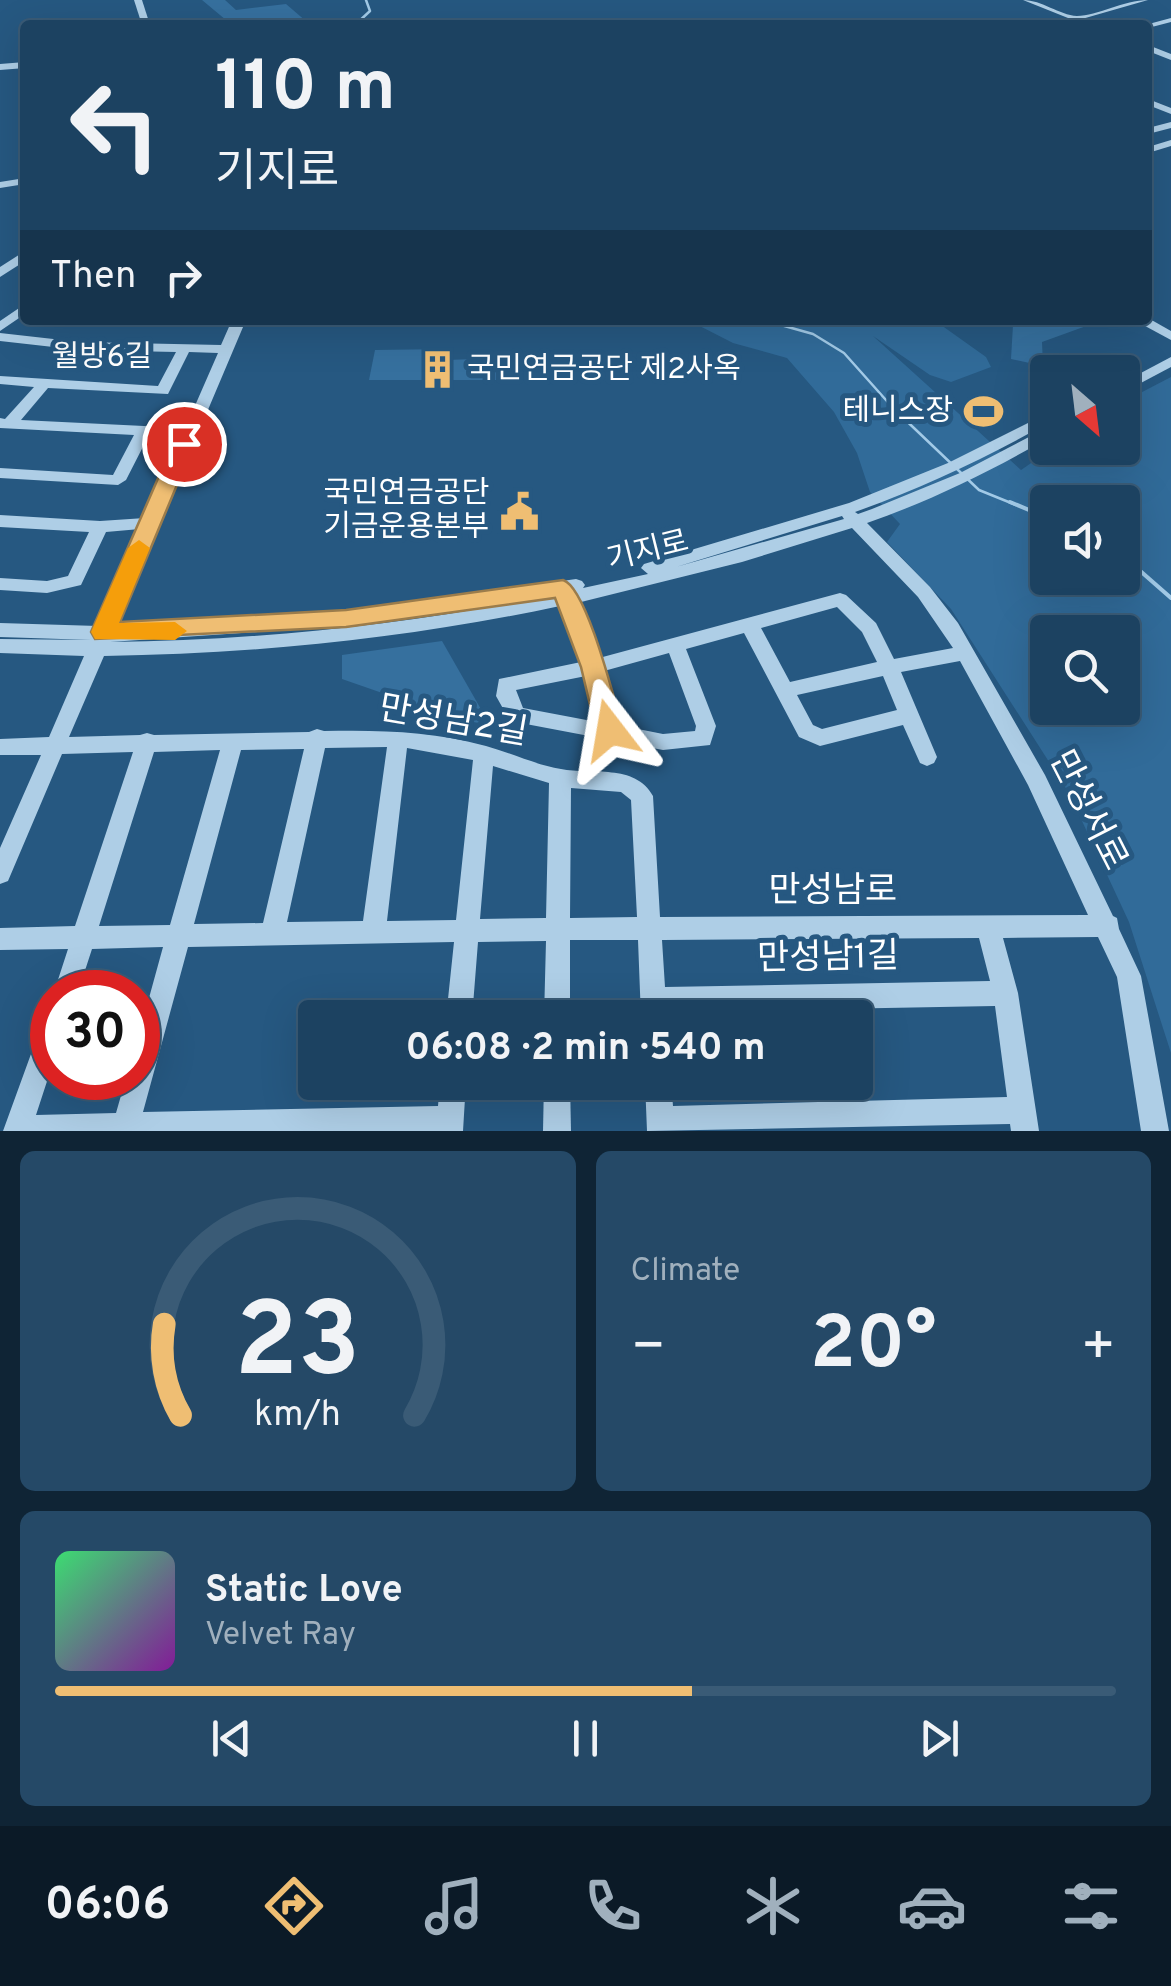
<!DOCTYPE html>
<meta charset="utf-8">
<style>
:root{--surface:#1c4261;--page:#254967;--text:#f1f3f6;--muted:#a0b0bd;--line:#3a5b76;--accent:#efbe73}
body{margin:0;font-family:Overpass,"Noto Sans KR",sans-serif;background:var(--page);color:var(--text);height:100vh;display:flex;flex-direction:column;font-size:38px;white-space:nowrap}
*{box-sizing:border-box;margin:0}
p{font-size:32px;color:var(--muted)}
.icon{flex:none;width:55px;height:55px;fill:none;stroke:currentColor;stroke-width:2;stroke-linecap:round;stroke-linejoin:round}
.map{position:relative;height:1131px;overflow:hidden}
.side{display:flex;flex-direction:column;gap:20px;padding:20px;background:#0f2435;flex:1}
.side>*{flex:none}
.top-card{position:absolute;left:20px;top:20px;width:1132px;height:305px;border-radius:10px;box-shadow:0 10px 40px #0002,0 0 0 2px var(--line);background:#1c4261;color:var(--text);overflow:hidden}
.needle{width:65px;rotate:152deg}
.buttons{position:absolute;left:1030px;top:355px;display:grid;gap:20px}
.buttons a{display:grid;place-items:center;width:110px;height:110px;border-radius:10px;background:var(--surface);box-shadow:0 10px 40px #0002,0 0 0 2px var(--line);font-size:50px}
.speed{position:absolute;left:30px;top:970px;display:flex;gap:20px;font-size:50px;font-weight:700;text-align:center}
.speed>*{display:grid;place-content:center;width:130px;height:130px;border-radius:50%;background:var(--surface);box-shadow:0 10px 40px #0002,0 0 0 2px var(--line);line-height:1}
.speed .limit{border:15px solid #d22;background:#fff;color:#111}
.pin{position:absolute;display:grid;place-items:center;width:85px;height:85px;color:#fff;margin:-42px;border:5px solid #fff;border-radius:50%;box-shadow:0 2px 10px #0007}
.me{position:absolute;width:110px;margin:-55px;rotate:346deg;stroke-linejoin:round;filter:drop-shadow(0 0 8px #0008)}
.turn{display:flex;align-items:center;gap:35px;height:210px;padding:0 30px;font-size:45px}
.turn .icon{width:130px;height:130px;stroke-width:2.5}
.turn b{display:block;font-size:70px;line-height:85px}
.then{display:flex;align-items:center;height:95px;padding:0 30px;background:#0003;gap:20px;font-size:38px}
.big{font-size:75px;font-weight:700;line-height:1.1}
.side .widget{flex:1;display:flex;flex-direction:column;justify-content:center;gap:15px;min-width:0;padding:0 35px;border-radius:15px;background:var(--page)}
.side .dial{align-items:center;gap:0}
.dial svg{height:260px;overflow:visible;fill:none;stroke:var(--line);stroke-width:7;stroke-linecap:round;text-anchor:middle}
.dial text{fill:var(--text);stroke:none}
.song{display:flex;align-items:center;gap:30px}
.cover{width:120px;height:120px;border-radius:15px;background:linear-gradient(135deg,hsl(140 70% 55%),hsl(290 70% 35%))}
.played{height:10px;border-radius:5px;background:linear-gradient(90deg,var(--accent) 60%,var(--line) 60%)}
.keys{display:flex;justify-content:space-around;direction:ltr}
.heat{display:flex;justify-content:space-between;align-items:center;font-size:55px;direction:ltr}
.side .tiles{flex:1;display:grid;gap:20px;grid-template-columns:1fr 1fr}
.widget:last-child{grid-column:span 2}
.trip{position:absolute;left:298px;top:1000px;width:575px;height:100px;border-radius:10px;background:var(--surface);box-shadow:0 10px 40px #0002,0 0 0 2px var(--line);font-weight:700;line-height:100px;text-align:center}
.menu{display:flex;height:160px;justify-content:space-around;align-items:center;background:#0b1a27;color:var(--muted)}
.menu .icon{width:70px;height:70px}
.menu .current{color:var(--accent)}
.menu b{font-size:45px;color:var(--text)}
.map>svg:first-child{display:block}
.green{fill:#316b99;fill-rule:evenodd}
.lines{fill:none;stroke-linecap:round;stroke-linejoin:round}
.stream-far1{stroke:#a2cae7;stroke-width:2.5}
.stream{stroke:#a2cae7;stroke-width:4}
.building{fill:#36709e}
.minor{fill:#aecee6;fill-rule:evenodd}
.route{fill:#efbe73;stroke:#9b7c4b;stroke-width:2.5}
.slow{fill:#f59e0b}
.labels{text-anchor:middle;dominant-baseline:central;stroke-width:10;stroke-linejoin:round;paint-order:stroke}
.street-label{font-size:30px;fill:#fff;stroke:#265881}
.poi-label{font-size:30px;fill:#fff;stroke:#265881;text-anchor:end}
.near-street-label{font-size:35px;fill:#fff;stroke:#265881}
</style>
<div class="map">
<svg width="1171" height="1131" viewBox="0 0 1171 1131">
<rect width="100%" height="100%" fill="#265881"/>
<path class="green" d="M688 320H852L863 327 867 320H934L986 357 991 367 951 382 930 375 873 336 1021 470 1053 448H1122L1123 402 1171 377V1053L1129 922 1069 793 951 609 887 542 900 524 870 492 857 453 834 412 787 358 733 343ZM1048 502H1122V578H1048ZM1048 632H1122V708H1048Z"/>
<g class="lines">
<g class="stream-far1">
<path d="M355 25 370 11 366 0"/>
<path d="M763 320 813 334 844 353 894 409 979 490 1016 505"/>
</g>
<g class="stream">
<path d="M1010 502 1048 518"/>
<path d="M1122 555 1171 598"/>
</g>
</g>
<g class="building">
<path d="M202 0H225L236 10 286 4 307 22 232 25Z"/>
<path d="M1030 320H1100V321L1042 342 1043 366 1011 359 1013 325Z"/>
<path d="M448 349 447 360 503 358 502 380H369L375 350Z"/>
<path d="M442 641 490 725 457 719 342 679V655Z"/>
</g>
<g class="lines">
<g class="minor">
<path d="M134 0H142L150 25H142Z"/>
<path d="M1023 0C1042 0 1059 15 1077 16 1097 16 1124 0 1148 0L1061 25H1048L1068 18Z"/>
<path d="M1171 18V22L1148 28 1145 25Z"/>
<path d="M1148 45 1171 54V60L1148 51Z"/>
<path d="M25 62V68L0 70V64Z"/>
<path d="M1148 99 1171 108V114L1148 105Z"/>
<path d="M1171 122V128L1148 134V128Z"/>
<path d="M1171 140V146L1148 153V147Z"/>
<path d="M25 178V184L0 188V182Z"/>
<path d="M25 251V261L0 277V267Z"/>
<path d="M25 304V314L0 331V321Z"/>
<path d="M1148 318 1171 331V340L1134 320Z"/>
<path d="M232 320H246L116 627 346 612 576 579 582 581 585 585 583 588 648 574 641 568 644 564 849 503 948 463 1048 413V423C986 458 922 488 855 512L858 514 872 509 960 473 1048 427V438C990 472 930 501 867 523L930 587 958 623 1045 775 1113 916 1117 918 1119 929 1141 976 1169 1131H1141L1117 977 1098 937 1003 938 1018 993 1039 1131H1011L1010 1124 647 1131 645 1082H671L673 1106 1007 1097 995 1006 666 1012 667 1018H641L638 940H570V1018H544L546 941 478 942 472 1018H446L454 942 188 947 143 1112 438 1106 440 1082H466L463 1131H3L43 1021 52 1017V1066L36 1115 116 1113 126 1078H138V1038L163 947 92 949 78 992H54L68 949 0 950V928L75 926 133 752 62 754 8 881 0 884V848L41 755H0V739L49 737 84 656 0 653V639L92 640 0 637V623L98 626 140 529 106 532 81 585 47 593 0 590V578L47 581 68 576 89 532 0 527V515L100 521 145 518 183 433 149 435 126 480 118 485 0 478V468L113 475 134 435 0 428V418L5 419 34 387 0 384V376L158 386 176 352 80 350 0 341V333L80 342 221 345ZM189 352 218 353 187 424 144 426 21 420 48 388 168 394ZM842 516 844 519 676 567ZM852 528 918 597 953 648 894 659 876 623 846 595 840 593 599 658 577 603 742 562ZM552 595C406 625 258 640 110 642L346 626ZM560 606 581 662 499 679 496 696 510 721 663 750 710 745 716 726 686 649 744 633 799 737 820 746 903 725 920 763 927 766 934 763 937 757 901 672 960 661 1028 785 1088 915 660 917 653 796C635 763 591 775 561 769 536 765 511 753 486 746 430 731 382 730 324 731L317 729 309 732 154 735 147 733 140 735 69 737 104 656C258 654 410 638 560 606ZM837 607 862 632 877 662 790 682 761 628ZM669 653 696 726 695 731 663 734 618 725 604 671ZM586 676 597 722 523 708 516 690ZM883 676 897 710 822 729 813 725 797 695ZM387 747 363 921 287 922 325 748ZM407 748 473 760 456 920 387 921ZM304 749 263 923 194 924 241 750ZM220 750 170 925 99 926 154 752ZM493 766 549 783 546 918 480 919ZM571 788 621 792 631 800 637 917 570 918ZM979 938 990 981 665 987 662 940Z"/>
<path d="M1171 357V367L1122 393V383Z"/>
<path d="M544 1082H570L571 1131H543Z"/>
</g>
</g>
<path class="route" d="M184 438 194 444 120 622 346 610 563 580C587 587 615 703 623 730L619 738H600L596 730 581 667 555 598 346 627 95 639 91 632 173 444Z"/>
<path class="slow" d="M139 540 150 548 119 623 175 622 187 631 175 640 95 639 91 632 128 548Z"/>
<defs>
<symbol id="building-bare" viewBox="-9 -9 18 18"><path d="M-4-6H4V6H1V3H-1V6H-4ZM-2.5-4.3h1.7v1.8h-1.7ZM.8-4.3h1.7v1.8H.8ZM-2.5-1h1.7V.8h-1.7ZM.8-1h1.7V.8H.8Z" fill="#efbe73" stroke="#265881" stroke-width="2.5" paint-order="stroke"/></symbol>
<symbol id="stadium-bare" viewBox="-9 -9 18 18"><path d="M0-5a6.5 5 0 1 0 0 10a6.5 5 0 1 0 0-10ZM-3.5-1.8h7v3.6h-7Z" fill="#efbe73" stroke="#265881" stroke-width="2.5" paint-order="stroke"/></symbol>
<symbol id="civic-bare" viewBox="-9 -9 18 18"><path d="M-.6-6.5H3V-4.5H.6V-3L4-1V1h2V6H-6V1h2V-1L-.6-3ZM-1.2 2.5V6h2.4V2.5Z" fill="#efbe73" stroke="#265881" stroke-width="2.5" paint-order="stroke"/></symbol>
</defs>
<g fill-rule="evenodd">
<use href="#building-bare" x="410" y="342" width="55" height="55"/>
<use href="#stadium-bare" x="956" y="384" width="55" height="55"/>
<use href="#civic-bare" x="492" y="484" width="55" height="55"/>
</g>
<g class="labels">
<g class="street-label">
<text x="102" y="358">월방6길</text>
<text transform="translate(648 552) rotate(-14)">기지로</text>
</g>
<g class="poi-label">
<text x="467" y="370" text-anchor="start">국민연금공단 제2사옥</text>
<text x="953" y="412">테니스장</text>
<text x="489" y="494">국민연금공단<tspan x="489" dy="34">기금운용본부</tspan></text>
</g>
<g class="near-street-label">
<text transform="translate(453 722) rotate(10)">만성남2길</text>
<text transform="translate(1087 811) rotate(63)">만성서로</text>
<text x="833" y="892">만성남로</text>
<text transform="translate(828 959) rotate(-1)">만성남1길</text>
</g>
</g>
</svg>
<div class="buttons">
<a><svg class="needle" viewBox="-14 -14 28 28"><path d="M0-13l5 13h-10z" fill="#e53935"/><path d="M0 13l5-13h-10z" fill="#a0b0bd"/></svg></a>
<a><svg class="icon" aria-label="sound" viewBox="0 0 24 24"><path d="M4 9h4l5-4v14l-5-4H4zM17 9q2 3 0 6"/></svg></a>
<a><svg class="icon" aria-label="search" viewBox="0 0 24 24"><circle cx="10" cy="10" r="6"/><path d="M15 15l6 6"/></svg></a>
</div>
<div class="speed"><div class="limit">30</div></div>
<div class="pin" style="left:184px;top:444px;background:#d93025"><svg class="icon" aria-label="arrive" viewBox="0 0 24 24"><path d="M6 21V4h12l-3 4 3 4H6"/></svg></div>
<svg class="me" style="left:610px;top:730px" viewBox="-20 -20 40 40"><path d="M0-17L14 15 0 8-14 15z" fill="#efbe73" stroke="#fff" stroke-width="4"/></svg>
<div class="trip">06:08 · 2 min · 540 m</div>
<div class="top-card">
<div class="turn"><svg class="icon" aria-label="left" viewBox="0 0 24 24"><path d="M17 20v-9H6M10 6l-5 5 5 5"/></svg><div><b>110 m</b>기지로</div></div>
<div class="then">Then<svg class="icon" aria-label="right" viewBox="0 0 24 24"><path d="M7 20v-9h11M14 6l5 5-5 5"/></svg></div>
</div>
</div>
<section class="side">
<div class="tiles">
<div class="widget dial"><svg viewBox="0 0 100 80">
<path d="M14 69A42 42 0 1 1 86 69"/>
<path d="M14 69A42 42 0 0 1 9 41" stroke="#efbe73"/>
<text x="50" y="56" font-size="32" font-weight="700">23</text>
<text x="50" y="72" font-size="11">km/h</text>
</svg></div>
<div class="widget"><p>Climate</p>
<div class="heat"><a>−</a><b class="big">20°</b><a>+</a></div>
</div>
<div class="widget">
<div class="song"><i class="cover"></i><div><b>Static Love</b><p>Velvet Ray</p></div></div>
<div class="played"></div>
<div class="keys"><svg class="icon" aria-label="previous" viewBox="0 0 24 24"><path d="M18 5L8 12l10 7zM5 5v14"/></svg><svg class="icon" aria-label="pause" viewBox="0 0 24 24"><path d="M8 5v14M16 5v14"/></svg><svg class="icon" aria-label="next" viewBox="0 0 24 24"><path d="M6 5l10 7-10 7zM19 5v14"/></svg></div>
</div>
</div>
</section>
<nav class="menu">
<b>06:06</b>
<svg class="icon current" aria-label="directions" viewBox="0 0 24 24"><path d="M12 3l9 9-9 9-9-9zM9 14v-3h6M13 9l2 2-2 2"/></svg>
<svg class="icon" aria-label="music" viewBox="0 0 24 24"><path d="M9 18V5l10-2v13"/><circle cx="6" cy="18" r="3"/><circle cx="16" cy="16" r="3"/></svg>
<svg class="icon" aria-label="phone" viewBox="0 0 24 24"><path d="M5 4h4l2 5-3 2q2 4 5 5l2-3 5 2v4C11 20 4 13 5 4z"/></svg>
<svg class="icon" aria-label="climate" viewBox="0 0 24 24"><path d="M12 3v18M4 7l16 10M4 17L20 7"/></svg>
<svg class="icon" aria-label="car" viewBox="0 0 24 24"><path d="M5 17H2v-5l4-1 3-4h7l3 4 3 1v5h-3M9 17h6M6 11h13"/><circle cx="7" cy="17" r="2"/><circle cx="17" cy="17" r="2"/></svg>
<svg class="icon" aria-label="filters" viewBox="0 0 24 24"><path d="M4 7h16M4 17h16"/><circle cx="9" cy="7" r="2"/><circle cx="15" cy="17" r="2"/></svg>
</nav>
